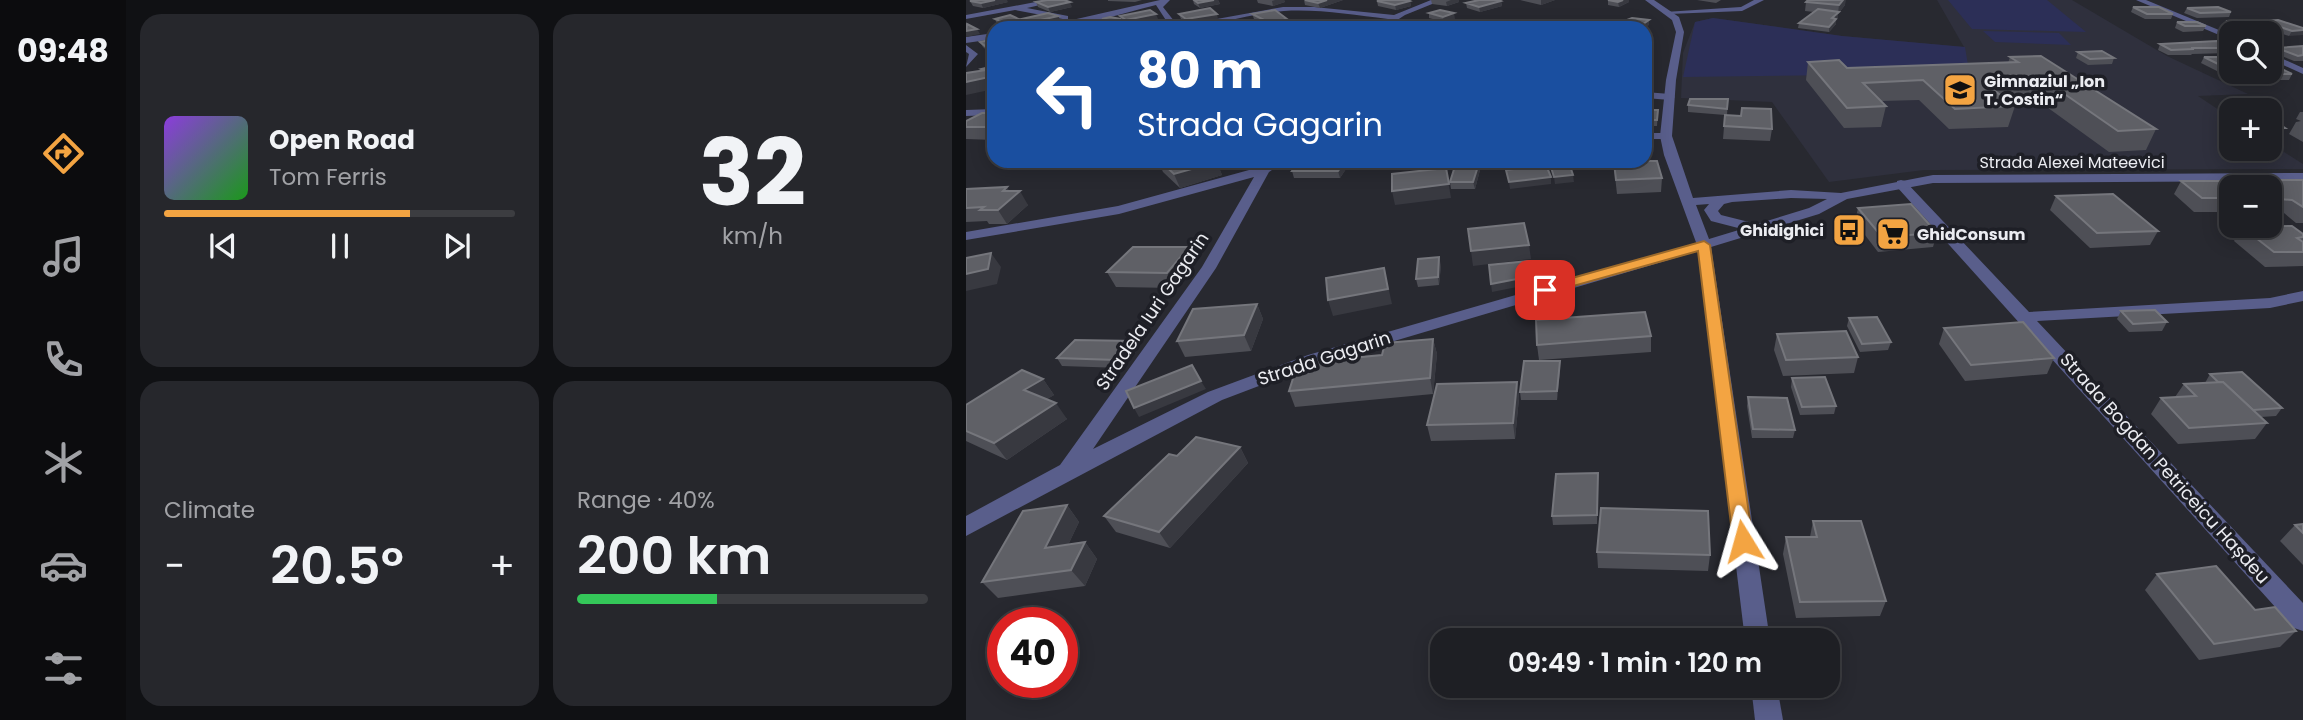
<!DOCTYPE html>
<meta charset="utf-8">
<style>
:root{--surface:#1e1f24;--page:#26272c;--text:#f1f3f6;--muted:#a1a2a6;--line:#3c3d41;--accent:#f3a442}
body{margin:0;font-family:Poppins,sans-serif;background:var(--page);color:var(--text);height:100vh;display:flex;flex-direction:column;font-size:26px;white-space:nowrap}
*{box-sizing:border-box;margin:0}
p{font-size:23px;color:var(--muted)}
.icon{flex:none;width:38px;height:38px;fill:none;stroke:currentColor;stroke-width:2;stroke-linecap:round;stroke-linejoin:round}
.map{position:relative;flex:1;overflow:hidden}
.side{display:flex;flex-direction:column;gap:14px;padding:14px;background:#101114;width:840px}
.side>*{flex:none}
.hud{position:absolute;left:21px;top:21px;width:665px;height:147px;border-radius:21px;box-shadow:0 4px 18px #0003,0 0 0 2px var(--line);background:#1a4fa0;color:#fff;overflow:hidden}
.fabs{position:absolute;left:1253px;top:21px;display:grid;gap:14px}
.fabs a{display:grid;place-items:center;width:63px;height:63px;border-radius:14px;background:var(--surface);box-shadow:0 4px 18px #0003,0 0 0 2px var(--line);font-size:35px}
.speed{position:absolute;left:21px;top:607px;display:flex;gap:14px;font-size:35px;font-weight:700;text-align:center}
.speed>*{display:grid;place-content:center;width:91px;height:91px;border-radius:50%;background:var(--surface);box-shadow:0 4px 18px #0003,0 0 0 2px var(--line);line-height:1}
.speed .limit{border:10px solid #d22;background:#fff;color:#111}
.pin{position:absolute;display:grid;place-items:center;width:60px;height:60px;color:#fff;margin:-30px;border-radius:14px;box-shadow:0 4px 10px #0006}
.me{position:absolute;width:77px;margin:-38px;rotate:352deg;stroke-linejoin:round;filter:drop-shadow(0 0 5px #0008)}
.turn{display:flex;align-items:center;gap:24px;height:147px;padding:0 35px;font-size:32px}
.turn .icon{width:91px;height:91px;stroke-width:2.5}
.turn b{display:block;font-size:49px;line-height:60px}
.big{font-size:52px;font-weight:600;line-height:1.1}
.side .tile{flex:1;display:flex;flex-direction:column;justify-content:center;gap:10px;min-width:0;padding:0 24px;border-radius:21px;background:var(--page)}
.side .dial{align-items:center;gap:0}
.dial b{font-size:91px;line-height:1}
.song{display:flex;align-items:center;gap:21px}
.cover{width:84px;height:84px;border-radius:10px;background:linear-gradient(135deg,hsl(270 70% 55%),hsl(120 70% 35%))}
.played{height:7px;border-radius:4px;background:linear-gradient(90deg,var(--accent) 70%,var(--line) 70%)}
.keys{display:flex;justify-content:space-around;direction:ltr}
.heat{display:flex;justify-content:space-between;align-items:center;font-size:38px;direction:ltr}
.charge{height:10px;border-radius:5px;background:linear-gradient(90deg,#34c759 40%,var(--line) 0)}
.side .tiles{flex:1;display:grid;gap:14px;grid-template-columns:repeat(2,1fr)}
.trip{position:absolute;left:464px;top:628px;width:410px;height:70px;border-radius:21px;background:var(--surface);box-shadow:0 4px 18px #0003,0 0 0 2px var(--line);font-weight:600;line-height:70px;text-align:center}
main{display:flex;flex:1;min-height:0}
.dock{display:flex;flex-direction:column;width:126px;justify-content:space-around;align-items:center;background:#0c0c0e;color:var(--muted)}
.dock .icon{width:49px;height:49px}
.dock .on{color:var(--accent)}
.dock b{font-size:32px;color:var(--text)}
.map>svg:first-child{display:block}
.built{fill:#2f303d}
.green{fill:#2c2f57}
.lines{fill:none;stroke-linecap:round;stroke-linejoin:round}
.minor{fill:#595e8b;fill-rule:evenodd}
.tertiary{fill:#595e8b;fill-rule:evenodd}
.wall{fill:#4e4f56}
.shaded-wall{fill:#383940}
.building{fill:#5f6066;stroke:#75767c;stroke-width:2}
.route{fill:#f3a442;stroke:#9e6b2b;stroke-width:2}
.labels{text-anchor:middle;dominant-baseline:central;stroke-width:7;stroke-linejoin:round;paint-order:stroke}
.far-poi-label{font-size:16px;font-weight:bold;fill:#ebecf1;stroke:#1e1f26;text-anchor:start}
.far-street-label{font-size:16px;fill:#ebecf1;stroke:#1e1f26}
.street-label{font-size:18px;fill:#ebecf1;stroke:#1e1f26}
</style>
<main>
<nav class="dock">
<b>09:48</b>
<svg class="icon on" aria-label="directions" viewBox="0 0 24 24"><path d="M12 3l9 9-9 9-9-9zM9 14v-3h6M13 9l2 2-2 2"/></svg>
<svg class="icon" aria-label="music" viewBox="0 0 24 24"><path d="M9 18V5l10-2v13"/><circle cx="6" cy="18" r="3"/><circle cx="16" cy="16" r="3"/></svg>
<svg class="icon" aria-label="phone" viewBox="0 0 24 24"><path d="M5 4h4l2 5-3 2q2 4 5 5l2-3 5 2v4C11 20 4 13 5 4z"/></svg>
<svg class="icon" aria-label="climate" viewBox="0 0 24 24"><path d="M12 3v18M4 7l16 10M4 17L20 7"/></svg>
<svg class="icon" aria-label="car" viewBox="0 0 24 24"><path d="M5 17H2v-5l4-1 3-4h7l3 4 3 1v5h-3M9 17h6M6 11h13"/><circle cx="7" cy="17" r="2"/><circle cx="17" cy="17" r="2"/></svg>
<svg class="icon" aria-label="filters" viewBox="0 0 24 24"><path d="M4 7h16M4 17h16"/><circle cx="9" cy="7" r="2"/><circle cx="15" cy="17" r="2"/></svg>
</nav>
<section class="side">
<div class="tiles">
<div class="tile">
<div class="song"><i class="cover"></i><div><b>Open Road</b><p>Tom Ferris</p></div></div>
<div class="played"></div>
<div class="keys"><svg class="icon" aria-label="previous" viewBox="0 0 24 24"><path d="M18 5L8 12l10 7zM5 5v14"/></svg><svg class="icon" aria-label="pause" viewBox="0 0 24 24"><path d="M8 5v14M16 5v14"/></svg><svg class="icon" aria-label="next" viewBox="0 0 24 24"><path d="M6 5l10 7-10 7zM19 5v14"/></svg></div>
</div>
<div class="tile dial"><b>32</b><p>km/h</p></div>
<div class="tile"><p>Climate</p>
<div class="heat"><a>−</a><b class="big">20.5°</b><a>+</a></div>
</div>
<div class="tile"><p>Range · 40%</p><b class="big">200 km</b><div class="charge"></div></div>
</div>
</section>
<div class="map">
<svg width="1337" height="720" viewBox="0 0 1337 720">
<rect width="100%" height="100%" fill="#282930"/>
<path class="built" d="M971 0H1106L1201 56 1282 94 1232 96 1265 118V149H1304V143L1337 164V169L958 170 863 182 806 102 715 98 717 53 729 22 747 18 876 36 998 47Z"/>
<g class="green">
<path d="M982 0H1081L1120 32 1006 29Z"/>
<path d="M747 18 876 36 999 47 1002 65 873 68 878 75 717 77 729 22Z"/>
<path d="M1017 31 1093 33 1105 45 1029 42Z"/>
</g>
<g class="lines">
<g class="minor">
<path d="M80 0H96L61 8 102 16V20L49 10 0 19V15Z"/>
<path d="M194 0H204L197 7 212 26 317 7H348L428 15 465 0H476L439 15 419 28H409L422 19C388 15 353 9 318 11 280 14 244 28 205 28L190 5C151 15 111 28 71 28Z"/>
<path d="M788 0H798L776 11 703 14 699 12 775 7Z"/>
<path d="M1170 0H1180L1265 35V40Z"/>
<path d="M28 33V39L0 43V37Z"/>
<path d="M0 45 12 54 0 67 3 54 0 52Z"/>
<path d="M1304 53 1337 68V74L1304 59Z"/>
<path d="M679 92 704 94 709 97 704 100 679 98Z"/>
<path d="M28 109V115L0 116V110Z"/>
<path d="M679 133H700L706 136 700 139H679Z"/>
<path d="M305 161H320L303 172 250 268 127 449 242 392 342 355 733 242H743L745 245 743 248 354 363 256 400 0 536V516L94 465 236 267 288 177 153 214 0 240V232L152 206 294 167Z"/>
<path d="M935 180 939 181 1063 312 1304 298 1337 291V301L1304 308 1071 321 1337 603V631L1328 628 931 187V181Z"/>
</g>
<g class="tertiary">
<path d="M679 0H688L713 17 718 32 710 80 706 136 727 198 825 190 875 193 967 175 1337 173V181L967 183 881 199 853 214 745 247 804 640H779L731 245 698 155 694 136 700 80 710 32 706 20ZM825 198 861 199 843 208 791 224 755 215 752 211 758 204 766 202ZM743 204 738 210 745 221 776 229 743 239 730 205Z"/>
<path d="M785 686H811L817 720H789Z"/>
</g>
</g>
<g class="wall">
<path d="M142 0H176L169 2 142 1Z"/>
<path d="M227 0H252L254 4 234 8 228 4Z"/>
<path d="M291 0H318L319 2 307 6 292 3Z"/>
<path d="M338 0H377L354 8 339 5Z"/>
<path d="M465 0H493V2L481 6 466 4Z"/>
<path d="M554 0H589L575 5Z"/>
<path d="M642 0H663V2L653 7 642 5Z"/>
<path d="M731 0H755L750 3Z"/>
<path d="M4 1 42 2 17 8 7 6Z"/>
<path d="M411 1H444L445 6 430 10 412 6Z"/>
<path d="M535 1 536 6 514 12 501 8 500 3Z"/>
<path d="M70 2 106 7 84 12 72 7Z"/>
<path d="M840 2 879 5 872 14V17L870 19V24L863 32 832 28 833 23 848 12 839 11Z"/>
<path d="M1167 7 1207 14 1205 19H1179L1165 12Z"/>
<path d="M1221 8 1265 12 1263 17 1231 18 1218 13Z"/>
<path d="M463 13 489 19 478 22 463 18Z"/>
<path d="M213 14 252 19 222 24 215 19Z"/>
<path d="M286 14 321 19 322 24 306 28 288 19Z"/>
<path d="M92 16 95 21 69 27 59 24 56 19Z"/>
<path d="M154 16 192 19 162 25 156 21Z"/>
<path d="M29 19 58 25 41 28 31 24Z"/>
<path d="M136 19H155L157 24 149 27 138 24Z"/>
<path d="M1260 21 1296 24 1297 21 1337 28 1323 36 1305 30 1304 33H1273L1257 26Z"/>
<path d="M1211 22 1240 26 1237 31 1217 32 1209 28Z"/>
<path d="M28 39 27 56 17 47 14 42Z"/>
<path d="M1194 44 1265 48 1263 53 1226 54 1225 55H1202L1192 50Z"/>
<path d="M1337 46V61H1328L1308 53 1311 48Z"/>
<path d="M1112 52 1148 58 1146 64 1122 65 1110 58Z"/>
<path d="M1044 57 1190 129 1180 150 1143 152 1067 97 1038 98 1049 106 1042 127 983 129 953 100 915 101 920 106 915 127 878 128 840 80 842 62 881 68 1042 63Z"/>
<path d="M1238 57 1265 63V71H1251L1235 63Z"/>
<path d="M1277 72H1304L1326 74 1323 80H1290L1276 73Z"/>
<path d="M762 99 761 115 806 129 804 141 757 139 759 115 722 112V105Z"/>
<path d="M679 110H692L691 126H679Z"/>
<path d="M1334 112H1337V142L1323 134 1330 122 1335 121 1330 119Z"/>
<path d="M28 113V140L0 139V121Z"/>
<path d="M1304 118 1319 128 1315 134H1304Z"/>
<path d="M192 161H250L256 175 214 188 197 172Z"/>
<path d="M406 161H443L440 167 408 168Z"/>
<path d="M611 161 649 162 691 161 696 178 695 192 651 194 648 167 611 166Z"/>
<path d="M384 163 374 178H328L326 171Z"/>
<path d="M514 170 509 189H485L484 182Z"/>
<path d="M1286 180H1337V223H1330L1318 213H1304V187H1282Z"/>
<path d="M1215 181 1265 187V212H1228L1208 194Z"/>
<path d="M0 189 44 191 62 205 41 224H23L21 221 0 222Z"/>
<path d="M1090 196 1192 231 1184 245 1124 248 1084 210Z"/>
<path d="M892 208 971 233 967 247 912 252 889 222Z"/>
<path d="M1276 227 1337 234V266L1299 267 1268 241Z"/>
<path d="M230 262 208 288 150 287 141 272Z"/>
<path d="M475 265 473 285 452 287 450 279Z"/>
<path d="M291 304 297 319 285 351 219 357 211 341Z"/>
<path d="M1155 311 1201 322 1196 331 1163 332 1151 319Z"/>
<path d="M883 318 925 342 922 350 894 352 881 326Z"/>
<path d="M978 328 1088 358 1081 374 999 381 973 344Z"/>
<path d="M811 334 892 357 888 373 817 376 808 350Z"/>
<path d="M685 336V352L573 360 571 345Z"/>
<path d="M467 339 471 354 467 394 329 407 323 391Z"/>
<path d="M168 341 172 349 156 368 96 366 91 358Z"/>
<path d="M594 361V369L591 400H555L554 392Z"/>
<path d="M1244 374 1316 408 1310 416 1295 417 1301 423 1289 439 1212 444 1185 414 1195 398 1209 397 1218 384 1239 383Z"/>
<path d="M826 378 870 406 868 414 834 415 825 387Z"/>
<path d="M77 379 88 395 81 399 101 419 41 460 0 441V405Z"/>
<path d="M551 382 553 398 549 439 465 441 461 425Z"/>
<path d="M782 397 829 430 827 438H786L781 406Z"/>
<path d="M274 447 282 463 204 548 150 532 138 516 211 456Z"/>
<path d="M632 473 631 524 587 525 586 516Z"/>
<path d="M101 505 113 522 102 545 119 542 131 559 119 586 32 598 16 582Z"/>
<path d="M847 521 920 601 914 616 830 618 817 554 820 537H844Z"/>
<path d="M1337 524V565L1314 541 1329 525Z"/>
<path d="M631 552 744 555 742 571 632 568Z"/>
<path d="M1191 574 1289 610 1330 631 1314 647 1233 660 1179 590Z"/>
</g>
<g class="shaded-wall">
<path d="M29 0H41L42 2 17 8 15 3Z"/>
<path d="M248 0H252L254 4 234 8 232 3Z"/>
<path d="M309 0H318L319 2 307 6 306 1Z"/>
<path d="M361 0H377L354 8 352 3Z"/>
<path d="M485 0H493V2L481 6 480 2Z"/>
<path d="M575 0H589L575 5Z"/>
<path d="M657 0H663V2L653 7 652 2Z"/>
<path d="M877 0H880L879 5 872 14V17L865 24 866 18 872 13 873 5Z"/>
<path d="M444 1 445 6 430 10 429 5Z"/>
<path d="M535 1 536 6 514 12 513 7Z"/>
<path d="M104 2 106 7 84 12 82 7Z"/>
<path d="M488 13 489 19 478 22 477 17Z"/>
<path d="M190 14 192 19 162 25 160 20Z"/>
<path d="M251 14 252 19 222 24 220 19Z"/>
<path d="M92 16 95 21 69 27 66 22Z"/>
<path d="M155 19 157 24 149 27 147 21Z"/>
<path d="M321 19 322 24 306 28 304 23Z"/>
<path d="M870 19V24L863 32V27Z"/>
<path d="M55 20 58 25 42 28 39 23Z"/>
<path d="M683 20V25L679 28H671Z"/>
<path d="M11 29 14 34 0 37V31Z"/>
<path d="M1337 30V35L1323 36 1326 31Z"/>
<path d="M28 73V89L0 95V82Z"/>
<path d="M379 161H384V163L374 178 372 171Z"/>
<path d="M251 162 256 175 214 188 208 174Z"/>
<path d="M513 163 514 170 509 189 507 182Z"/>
<path d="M480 168 485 198 429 205 426 191Z"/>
<path d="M607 175 608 182 589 184 588 177Z"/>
<path d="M585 177V184L544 189 543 182Z"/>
<path d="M41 187 47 197 54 191 62 205 41 224 32 210 37 191Z"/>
<path d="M563 245 565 259 507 266 505 251Z"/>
<path d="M223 247 230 262 208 288 201 273Z"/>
<path d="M25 253 35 267 31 284 0 291V257L7 267Z"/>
<path d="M473 257 475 265 473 285 472 277Z"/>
<path d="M418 268 426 304 367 316 362 300Z"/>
<path d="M566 276 567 284 526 292 525 284Z"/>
<path d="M291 304 297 319 285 351 278 335Z"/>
<path d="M467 339 471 354 467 394 464 378Z"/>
<path d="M168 341 172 349 156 368 151 360Z"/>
<path d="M594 361V369L591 400V391Z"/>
<path d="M77 379 88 395 70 406 58 390Z"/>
<path d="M235 381 240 389 173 417 168 408Z"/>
<path d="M551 382 553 398 549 439 547 423Z"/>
<path d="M90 403 101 419 41 460 28 443Z"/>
<path d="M274 447 282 463 204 548 193 532Z"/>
<path d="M101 505 113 522 93 564 79 548Z"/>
<path d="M119 542 131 559 119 586 105 570Z"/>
</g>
<g class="building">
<path d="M8 0H29L15 3 4 1Z"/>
<path d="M81 0H98L104 2 82 7 70 2Z"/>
<path d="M228 0H248L232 3Z"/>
<path d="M339 0H361L352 3Z"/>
<path d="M415 0H442L444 1 429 5 411 1Z"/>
<path d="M513 0H533L535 1 513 7 500 3Z"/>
<path d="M642 0H657L652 2Z"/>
<path d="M842 0H877L873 5 840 2Z"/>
<path d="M1167 7H1193L1207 14H1181Z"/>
<path d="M1252 7 1265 12 1234 13 1221 8Z"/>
<path d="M244 8 251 14 220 19 213 14Z"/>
<path d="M852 9 873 12 866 18 870 19 863 27 833 23Z"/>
<path d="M184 10 190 14 160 20 154 16Z"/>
<path d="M309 10 321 19 304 23 286 14Z"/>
<path d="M474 10 488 13 477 17 463 13Z"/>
<path d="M82 13 92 16 66 22 56 19Z"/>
<path d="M44 15 55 20 39 23 29 19Z"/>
<path d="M144 17 155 19 147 21 136 19Z"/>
<path d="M666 18 683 20 671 28 648 25Z"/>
<path d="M1286 20 1306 28 1279 29 1260 21Z"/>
<path d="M1312 20 1337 28V30L1326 31 1297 21Z"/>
<path d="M1211 22H1231L1240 26H1219Z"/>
<path d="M520 23 536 28H503Z"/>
<path d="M1 24 11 29 0 31Z"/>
<path d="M373 24 400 27 363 28Z"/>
<path d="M28 39V50H24L14 42Z"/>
<path d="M1251 41 1265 48H1225L1228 49 1205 50 1194 44Z"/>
<path d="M1337 46V55L1332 56 1311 48Z"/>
<path d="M1136 51 1148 58 1124 59 1112 52Z"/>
<path d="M1075 56 1190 129 1152 131 1074 77 1035 79 1042 84 1021 85 1049 106 989 109 957 80 897 83 920 106 881 108 842 62 873 60 881 68 1052 62 1044 57Z"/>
<path d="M1238 57H1253L1265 63V65H1254Z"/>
<path d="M28 66V70L27 69 17 70 15 69Z"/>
<path d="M1304 67H1312L1326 74H1293L1289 72H1304Z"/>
<path d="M27 69 28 76 0 82V73Z"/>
<path d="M724 99H762L761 109 722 105Z"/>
<path d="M776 108 805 109 806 129 758 126 759 115 775 116Z"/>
<path d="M679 110H692L691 120H679Z"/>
<path d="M16 113H28V127H0V121Z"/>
<path d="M1304 118 1319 128H1304Z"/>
<path d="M194 161H250L251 162 208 174Z"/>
<path d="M333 161H379L372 171H326Z"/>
<path d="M654 161H691L696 178 650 180 648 162Z"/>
<path d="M490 163H513L507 182H484Z"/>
<path d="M603 163 607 175 588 177 584 164Z"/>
<path d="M580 165 585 177 543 182 540 170Z"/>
<path d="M480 168 483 184 426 191V174Z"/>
<path d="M1286 180H1337V207L1326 200 1313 199 1304 193V187H1296Z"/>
<path d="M1215 181H1268L1277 187H1265V198H1236Z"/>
<path d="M41 187 37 191H54L32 210H14L18 207 0 208V189Z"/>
<path d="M1147 194 1192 231 1131 233 1090 196Z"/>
<path d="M945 204 971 233 916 237 892 208Z"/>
<path d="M558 223 563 245 505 251 502 229Z"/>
<path d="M1326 226 1337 234V237L1331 238 1337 242V252H1308L1276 227Z"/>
<path d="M167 247H223L201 273 141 272Z"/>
<path d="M25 253 22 269 0 274V258Z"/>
<path d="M473 257 472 277 450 279 452 259Z"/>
<path d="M563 261 566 276 525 284 523 265Z"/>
<path d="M418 268 422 289 362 300 360 278Z"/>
<path d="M291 304 278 335 211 341 227 309Z"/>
<path d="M1189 310 1201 322 1167 324 1155 311Z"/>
<path d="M679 312 685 336 571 345 570 320Z"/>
<path d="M911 317 925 342 896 344 883 318Z"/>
<path d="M1057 322 1088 358 1005 365 978 328Z"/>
<path d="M880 331 892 357 820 360 811 334Z"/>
<path d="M467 339 464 378 323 391 332 363 416 355 419 343Z"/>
<path d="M109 340 168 341 151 360 91 358Z"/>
<path d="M558 361H594L591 391 554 392Z"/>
<path d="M226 365 235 381 168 408 160 391Z"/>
<path d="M56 370 77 379 58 390 90 403 28 443 0 431V405Z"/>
<path d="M1276 372 1316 408 1287 410 1257 382H1252L1244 374Z"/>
<path d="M859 377 870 406 836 407 826 378Z"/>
<path d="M551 382 547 423 461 425 471 384Z"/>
<path d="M1257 382 1301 423 1223 428 1195 398 1230 396 1218 384Z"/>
<path d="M782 397 821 398 829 430 787 429Z"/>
<path d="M230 437 274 447 193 532 138 516 203 454 211 456Z"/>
<path d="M632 473 631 515 586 516 590 474Z"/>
<path d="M101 505 79 548 119 542 105 570 16 582 57 511Z"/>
<path d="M635 508 742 511 744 555 631 552Z"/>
<path d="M847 521H895L920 601 834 602 820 537H851Z"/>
<path d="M1337 524V533L1329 525Z"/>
<path d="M1250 566 1289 610 1309 607 1330 631 1248 644 1191 574Z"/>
</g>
<path class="route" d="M738 241 744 245 787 541 784 547 777 549 770 547 767 541 732 251 579 294 571 290 574 287Z"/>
<defs>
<symbol id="school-square" viewBox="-11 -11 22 22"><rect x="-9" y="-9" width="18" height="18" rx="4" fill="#f3a442" stroke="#1e1f26"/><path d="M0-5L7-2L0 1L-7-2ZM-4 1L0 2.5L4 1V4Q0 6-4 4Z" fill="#111"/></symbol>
<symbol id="bus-square" viewBox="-11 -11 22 22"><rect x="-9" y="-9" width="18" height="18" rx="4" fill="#f3a442" stroke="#1e1f26"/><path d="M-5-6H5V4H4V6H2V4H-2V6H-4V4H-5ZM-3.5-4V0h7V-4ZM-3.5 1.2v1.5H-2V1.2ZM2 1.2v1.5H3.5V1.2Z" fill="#111"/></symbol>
<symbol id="supermarket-square" viewBox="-11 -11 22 22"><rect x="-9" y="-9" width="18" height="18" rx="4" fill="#f3a442" stroke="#1e1f26"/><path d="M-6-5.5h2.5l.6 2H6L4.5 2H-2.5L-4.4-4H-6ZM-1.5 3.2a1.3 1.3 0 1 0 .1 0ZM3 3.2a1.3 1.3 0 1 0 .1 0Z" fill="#111"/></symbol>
</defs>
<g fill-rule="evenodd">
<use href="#school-square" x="975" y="71" width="38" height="38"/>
<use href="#bus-square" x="864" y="211" width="38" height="38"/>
<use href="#supermarket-square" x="908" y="215" width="38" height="38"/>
</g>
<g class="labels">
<g class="far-poi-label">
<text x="1018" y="81">Gimnaziul „Ion<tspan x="1018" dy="18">T. Costin“</tspan></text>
<text x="858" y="230" text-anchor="end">Ghidighici</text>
<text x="951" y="234">GhidConsum</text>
</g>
<g class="far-street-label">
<text x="1106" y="162">Strada Alexei Mateevici</text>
</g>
<g class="street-label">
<text transform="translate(186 311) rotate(-56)">Stradela Iuri Gagarin</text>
<text transform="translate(358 358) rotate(-18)">Strada Gagarin</text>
<text transform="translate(1199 468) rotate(48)">Strada Bogdan Petriceicu Hașdeu</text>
</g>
</g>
</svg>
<div class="fabs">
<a><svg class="icon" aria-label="search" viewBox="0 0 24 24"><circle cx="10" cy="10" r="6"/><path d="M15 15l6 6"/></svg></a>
<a>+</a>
<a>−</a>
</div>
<div class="speed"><div class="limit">40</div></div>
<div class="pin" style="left:579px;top:290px;background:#d93025"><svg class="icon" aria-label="arrive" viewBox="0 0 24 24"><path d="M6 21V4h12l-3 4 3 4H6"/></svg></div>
<svg class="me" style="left:777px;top:541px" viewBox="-20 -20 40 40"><path d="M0-17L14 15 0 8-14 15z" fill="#f3a442" stroke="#fff" stroke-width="4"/></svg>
<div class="trip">09:49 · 1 min · 120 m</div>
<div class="hud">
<div class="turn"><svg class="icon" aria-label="left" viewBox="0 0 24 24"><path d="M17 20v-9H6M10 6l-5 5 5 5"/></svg><div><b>80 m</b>Strada Gagarin</div></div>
</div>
</div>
</main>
